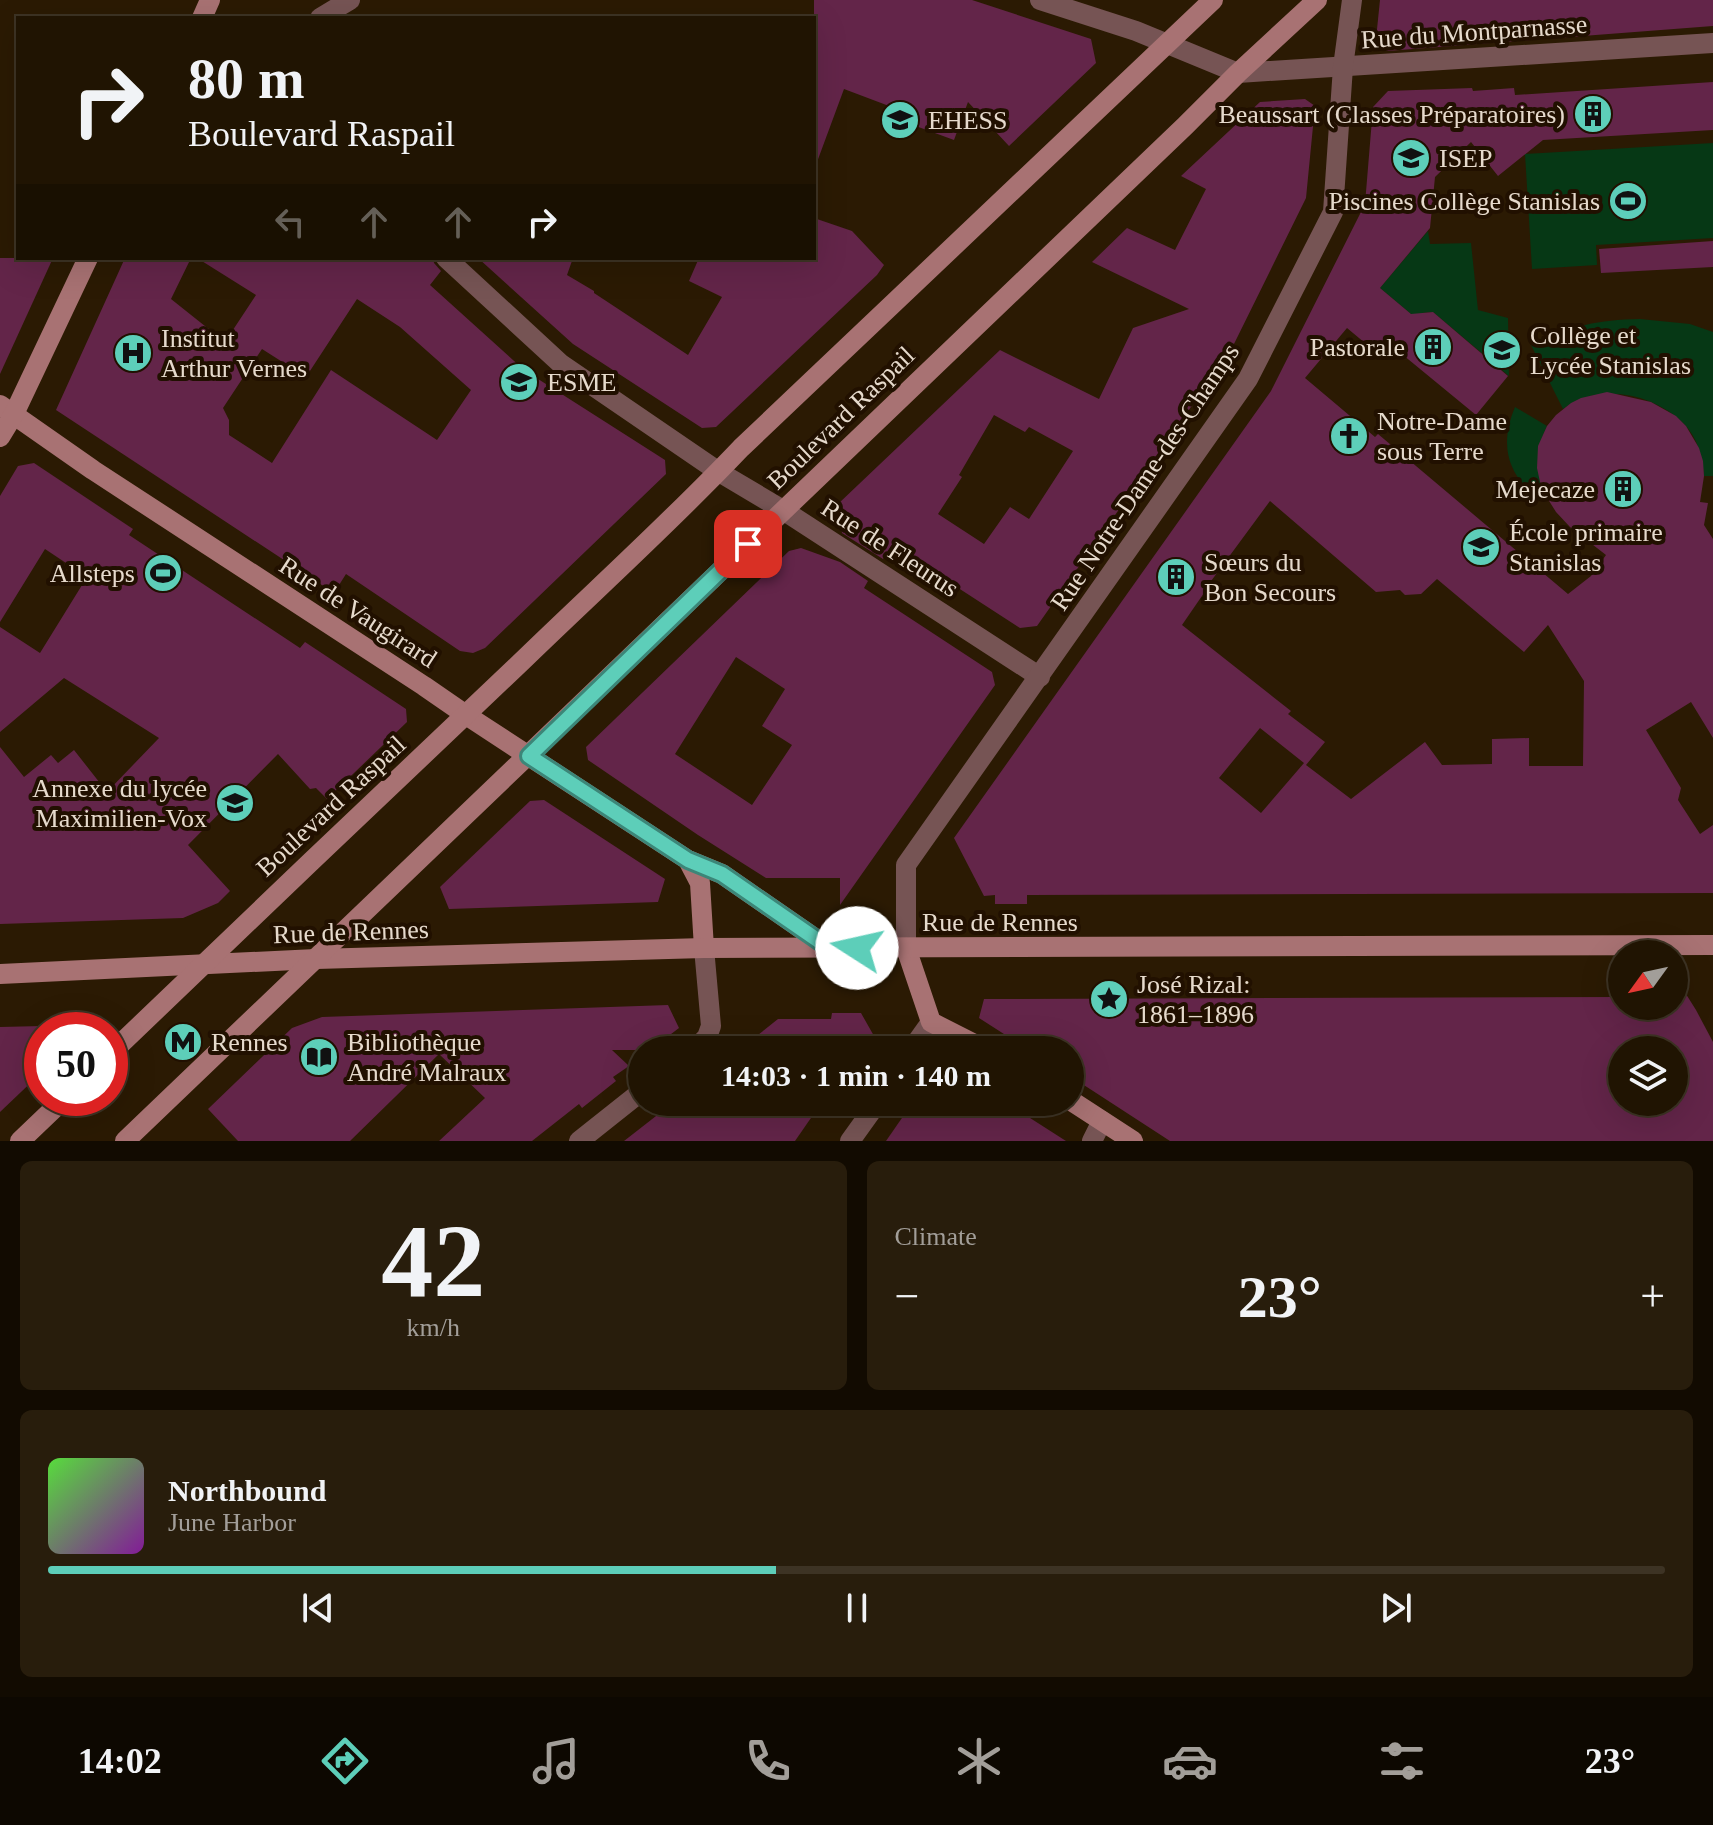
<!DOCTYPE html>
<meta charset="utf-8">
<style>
:root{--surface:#201402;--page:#281d0c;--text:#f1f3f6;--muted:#a29e99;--line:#3d3324;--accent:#5dceb9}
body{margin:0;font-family:Georgia,serif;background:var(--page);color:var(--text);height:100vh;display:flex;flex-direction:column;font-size:30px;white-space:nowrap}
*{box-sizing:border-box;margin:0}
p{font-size:26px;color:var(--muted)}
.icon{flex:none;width:44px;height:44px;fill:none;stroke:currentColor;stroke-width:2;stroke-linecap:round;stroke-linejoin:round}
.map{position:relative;height:1141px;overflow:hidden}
.drawer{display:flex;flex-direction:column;gap:20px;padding:20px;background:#120b01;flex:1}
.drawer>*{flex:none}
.guide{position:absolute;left:16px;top:16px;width:800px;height:244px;border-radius:0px;box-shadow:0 8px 32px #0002,0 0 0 2px var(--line);background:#201402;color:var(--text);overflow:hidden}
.needle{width:52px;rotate:237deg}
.fabs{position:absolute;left:1608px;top:940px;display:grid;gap:16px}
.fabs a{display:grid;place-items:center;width:80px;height:80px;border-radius:50%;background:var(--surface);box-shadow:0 8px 32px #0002,0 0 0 2px var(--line);font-size:40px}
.speed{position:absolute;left:24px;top:1012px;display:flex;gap:16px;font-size:40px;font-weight:700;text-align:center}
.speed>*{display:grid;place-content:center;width:104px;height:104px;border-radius:50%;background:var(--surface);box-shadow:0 8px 32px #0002,0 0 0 2px var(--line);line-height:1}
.speed .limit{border:12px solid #d22;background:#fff;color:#111}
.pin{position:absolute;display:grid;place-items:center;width:68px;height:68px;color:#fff;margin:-34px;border-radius:16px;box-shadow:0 4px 12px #0006}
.me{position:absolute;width:88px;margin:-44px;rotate:280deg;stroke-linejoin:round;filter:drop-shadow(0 0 6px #0008)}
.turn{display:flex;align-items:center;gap:28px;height:168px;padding:0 40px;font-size:36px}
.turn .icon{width:104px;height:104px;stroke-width:2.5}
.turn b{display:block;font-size:56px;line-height:68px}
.lanes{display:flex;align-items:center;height:76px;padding:0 40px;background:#0003;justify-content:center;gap:40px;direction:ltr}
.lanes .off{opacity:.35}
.big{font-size:60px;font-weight:600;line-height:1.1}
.drawer .tile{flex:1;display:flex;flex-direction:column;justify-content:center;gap:12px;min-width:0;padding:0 28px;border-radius:12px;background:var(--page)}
.drawer .dial{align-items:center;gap:0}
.dial b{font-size:104px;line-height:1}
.song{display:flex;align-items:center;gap:24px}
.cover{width:96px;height:96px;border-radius:12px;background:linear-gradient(135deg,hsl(110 70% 55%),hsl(290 70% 35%))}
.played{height:8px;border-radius:4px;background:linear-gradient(90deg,var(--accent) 45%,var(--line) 45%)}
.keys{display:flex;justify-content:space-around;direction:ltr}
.heat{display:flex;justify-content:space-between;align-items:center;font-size:44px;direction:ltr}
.drawer .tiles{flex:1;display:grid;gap:20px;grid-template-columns:1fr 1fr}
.tile:last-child{grid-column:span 2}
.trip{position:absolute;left:628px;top:1036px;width:456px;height:80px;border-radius:40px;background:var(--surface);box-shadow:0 8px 32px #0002,0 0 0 2px var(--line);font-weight:600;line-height:80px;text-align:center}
.tabs{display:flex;height:128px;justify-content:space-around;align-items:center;background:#0d0801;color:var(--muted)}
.tabs .icon{width:56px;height:56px}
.tabs .on{color:var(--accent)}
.tabs b{font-size:36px;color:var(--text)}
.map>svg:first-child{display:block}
.green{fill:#063815}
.building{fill:#632549;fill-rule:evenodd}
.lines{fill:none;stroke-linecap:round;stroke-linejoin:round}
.street{stroke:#765454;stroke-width:20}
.secondary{stroke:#a87273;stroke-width:20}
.route-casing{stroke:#3c8678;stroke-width:20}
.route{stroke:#5dceb9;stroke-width:14}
.labels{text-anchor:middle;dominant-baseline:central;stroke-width:8;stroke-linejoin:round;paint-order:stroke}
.street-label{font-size:26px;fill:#e6dacc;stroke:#211000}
.poi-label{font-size:26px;fill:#e6dacc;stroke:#211000;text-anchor:start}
</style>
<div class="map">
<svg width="1713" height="1141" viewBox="0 0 1713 1141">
<rect width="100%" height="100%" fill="#2b1a03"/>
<g class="green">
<path d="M1713 143V238L1596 245 1597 265 1532 269 1525 154Z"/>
<path d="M1428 231 1430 244 1471 243 1478 310 1508 318 1509 376 1433 312 1422 313 1417 319 1380 288Z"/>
<path d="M1640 319 1690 324 1713 332V476H1704C1702 457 1698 438 1684 424 1654 393 1598 382 1563 409L1531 345 1533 342C1573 326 1597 320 1640 319Z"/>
<path d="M1515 407 1547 426C1535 452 1535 470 1546 496L1540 500C1507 475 1499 445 1515 407Z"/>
</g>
<g class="building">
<path d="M814 0H972L1091 39 1096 63 1009 146 968 102 954 140 902 121 894 117 897 109 844 89 817 162H814Z"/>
<path d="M1380 0H1713V26L1387 51 1376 39Z"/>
<path d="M1713 82V130L1543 140 1498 176 1471 142 1435 177 1430 228 1380 288 1411 314 1433 312 1508 376 1476 415 1386 341 1377 353 1347 328 1305 378 1375 437 1378 434 1568 594 1591 576 1606 555 1570 527 1556 512 1546 496 1540 482 1537 468 1538 446 1547 426 1556 415 1571 403 1581 398 1607 392 1651 402 1676 416 1686 426 1699 448 1703 461 1704 476 1700 502 1708 503 1704 525 1713 539V738L1691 702 1646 730 1681 788 1678 800 1700 834 1713 825V893L1027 895V904H995V895L984 896 954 838 1271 391 1365 204 1373 107 1388 91 1472 88 1473 91 1514 88 1515 95ZM1270 501 1376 592 1400 590 1405 595 1421 594 1437 579 1524 652 1548 625 1584 681 1583 766H1529V738L1492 739V764L1442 765 1425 742 1351 799 1306 765 1325 742 1288 714 1291 711 1182 625 1204 593 1203 592ZM1260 728 1304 763 1261 813 1219 778Z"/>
<path d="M1305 99 1315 106 1306 198 1231 350 1037 626 1020 628 892 545 883 559 842 533 838 504 1000 350 1099 399 1133 328 1189 309 1092 262 1127 228 1175 250 1206 189 1181 176 1260 102ZM994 415 1025 432 1029 427 1073 451 1029 519 1010 507 984 544 938 514 962 477 959 475Z"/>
<path d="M814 218 852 231 884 265 877 275 716 427 702 428 573 344 478 258H573L567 275 594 291V293L688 355 722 297 689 281 699 258H814Z"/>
<path d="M1713 241V267L1601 273 1599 249Z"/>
<path d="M0 258H53L0 374Z"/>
<path d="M125 258H191L171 299 225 342 256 295 197 258H433L434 263 441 271 430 285 524 370 665 460 666 474 485 648 473 653 460 651 346 574 334 593 56 410ZM357 299 400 327 471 390 437 440 331 370 272 463 229 435V420L223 408 262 349 306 377Z"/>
<path d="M34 463 133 529 129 535 300 648 305 642 406 709 407 722 327 799 316 788 310 789 278 754 188 845 230 891 218 903 183 918 0 924V747L24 777 51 755 58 763 74 750 107 792 159 738 64 678 0 732V627L40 653 87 577 45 549 0 622V496L18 466Z"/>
<path d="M801 548 840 562 868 581 864 588 992 672 995 685 840 905V878H766L698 835 588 760 586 747 789 551ZM736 657 785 689 762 726 792 745 752 805 675 754Z"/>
<path d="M544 800 665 879 658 902 449 909 440 887 530 801Z"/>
<path d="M1674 975 1696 1010 1713 1042V1141H1170L1070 1076V1050H1029L979 1018 984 999 1622 997V1006H1674ZM1622 1050H1674V1102H1622Z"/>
<path d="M668 1005 679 1028 650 1050H612L629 1066 613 1077 616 1081 582 1108 579 1104 532 1141H439L485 1098 439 1054 350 1141H238L208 1109 292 1028 322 1017Z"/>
<path d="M832 1013H861L874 1036 864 1050H739L778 1019H831Z"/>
<path d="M42 1026V1072L0 1112V1027Z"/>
<path d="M674 1102H822L795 1141H624Z"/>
<path d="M913 1102H1005L1066 1141H886Z"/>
</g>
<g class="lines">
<g class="street">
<path d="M1040 0 1136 31 1238 73 1713 43"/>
<path d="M320 18 350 0"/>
<path d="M446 258 561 364 719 472 783 510 1040 677"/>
<path d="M906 948V865L1248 379 1333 212 1343 67 1352 0"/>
<path d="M694 1050 707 1037 711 1026 704 948"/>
<path d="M911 1050 931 1022"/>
<path d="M579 1141 642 1091"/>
<path d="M850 1141 878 1102"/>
<path d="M1092 1141 1102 1121"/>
</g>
<g class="secondary">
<path d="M202 18 210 0"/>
<path d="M0 405 93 470 424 686 466 715 688 860 722 874 829 948"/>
<path d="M0 437 14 414 88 258"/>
<path d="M688 860 700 883 704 948"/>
<path d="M906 948 931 1022 986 1050"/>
<path d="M0 974 316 959 704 948 1713 945"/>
<path d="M110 1054C246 923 382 794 519 664 593 592 670 523 741 448L1213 0"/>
<path d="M1070 1100 1133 1141"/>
<path d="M20 1141 65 1098"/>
<path d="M125 1141C479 804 831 463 1185 126L1238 73 1317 0"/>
</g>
</g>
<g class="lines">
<defs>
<path id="route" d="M748 544 529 756 688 860 722 874 829 948H857"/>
</defs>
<use href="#route" class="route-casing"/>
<use href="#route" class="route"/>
</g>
<defs>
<symbol id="building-disc" viewBox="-11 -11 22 22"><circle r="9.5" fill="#5dceb9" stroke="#211000"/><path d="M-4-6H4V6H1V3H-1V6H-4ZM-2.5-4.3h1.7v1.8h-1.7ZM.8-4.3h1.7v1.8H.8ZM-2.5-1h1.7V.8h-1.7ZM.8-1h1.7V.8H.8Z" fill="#111"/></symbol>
<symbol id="university-disc" viewBox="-11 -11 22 22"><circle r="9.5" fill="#5dceb9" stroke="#211000"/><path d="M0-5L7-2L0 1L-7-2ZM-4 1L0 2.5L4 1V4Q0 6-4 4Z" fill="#111"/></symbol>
<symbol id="stadium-disc" viewBox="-11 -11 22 22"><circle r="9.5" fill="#5dceb9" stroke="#211000"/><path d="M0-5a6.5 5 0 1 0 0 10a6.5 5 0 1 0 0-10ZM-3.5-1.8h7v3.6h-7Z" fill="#111"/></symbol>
<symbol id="school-disc" viewBox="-11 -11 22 22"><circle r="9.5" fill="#5dceb9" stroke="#211000"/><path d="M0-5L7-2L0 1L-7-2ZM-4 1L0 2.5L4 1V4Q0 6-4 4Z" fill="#111"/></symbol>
<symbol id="hospital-disc" viewBox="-11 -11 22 22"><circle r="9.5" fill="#5dceb9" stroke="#211000"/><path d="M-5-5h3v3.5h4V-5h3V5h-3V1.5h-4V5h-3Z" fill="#111"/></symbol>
<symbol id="church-disc" viewBox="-11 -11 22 22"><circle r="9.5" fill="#5dceb9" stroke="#211000"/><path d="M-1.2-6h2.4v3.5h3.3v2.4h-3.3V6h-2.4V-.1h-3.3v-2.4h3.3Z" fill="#111"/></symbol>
<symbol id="sight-disc" viewBox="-11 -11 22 22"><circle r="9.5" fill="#5dceb9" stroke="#211000"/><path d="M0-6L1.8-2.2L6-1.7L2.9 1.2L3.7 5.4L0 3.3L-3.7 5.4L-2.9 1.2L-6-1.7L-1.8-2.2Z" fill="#111"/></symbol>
<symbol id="metro-disc" viewBox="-11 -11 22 22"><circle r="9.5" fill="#5dceb9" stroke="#211000"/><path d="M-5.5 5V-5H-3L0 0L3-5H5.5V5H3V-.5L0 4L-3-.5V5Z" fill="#111"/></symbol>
<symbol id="library-disc" viewBox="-11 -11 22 22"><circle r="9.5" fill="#5dceb9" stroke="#211000"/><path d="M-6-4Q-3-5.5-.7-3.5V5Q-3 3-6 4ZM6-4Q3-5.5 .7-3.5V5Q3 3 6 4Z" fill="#111"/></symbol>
</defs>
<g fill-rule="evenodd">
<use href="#building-disc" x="1571" y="92" width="44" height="44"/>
<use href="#university-disc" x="878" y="98" width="44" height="44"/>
<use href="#university-disc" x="1389" y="136" width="44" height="44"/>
<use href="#stadium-disc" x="1606" y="179" width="44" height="44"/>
<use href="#building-disc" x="1411" y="325" width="44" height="44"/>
<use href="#school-disc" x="1480" y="328" width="44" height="44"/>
<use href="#hospital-disc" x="111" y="331" width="44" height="44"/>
<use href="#university-disc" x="497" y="360" width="44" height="44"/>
<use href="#church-disc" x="1327" y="414" width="44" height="44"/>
<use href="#building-disc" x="1601" y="467" width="44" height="44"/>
<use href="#school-disc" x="1459" y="525" width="44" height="44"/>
<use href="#stadium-disc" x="141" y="551" width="44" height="44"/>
<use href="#building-disc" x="1154" y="555" width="44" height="44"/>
<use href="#school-disc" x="213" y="781" width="44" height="44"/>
<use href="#sight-disc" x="1087" y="977" width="44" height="44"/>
<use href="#metro-disc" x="161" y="1020" width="44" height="44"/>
<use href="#library-disc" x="297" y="1035" width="44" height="44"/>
</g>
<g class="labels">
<g class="street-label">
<text transform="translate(1474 32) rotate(-4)">Rue du Montparnasse</text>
<text transform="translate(841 418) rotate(-44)">Boulevard Raspail</text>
<text transform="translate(1145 477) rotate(-56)">Rue Notre-Dame-des-Champs</text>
<text transform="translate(890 548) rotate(33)">Rue de Fleurus</text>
<text transform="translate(358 612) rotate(33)">Rue de Vaugirard</text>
<text transform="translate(331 806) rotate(-43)">Boulevard Raspail</text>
<text x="1000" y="922">Rue de Rennes</text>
<text transform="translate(351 932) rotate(-2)">Rue de Rennes</text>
</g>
<g class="poi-label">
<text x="1565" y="114" text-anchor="end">Beaussart (Classes Préparatoires)</text>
<text x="928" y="120">EHESS</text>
<text x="1439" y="158">ISEP</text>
<text x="1600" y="201" text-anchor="end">Piscines Collège Stanislas</text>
<text x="1530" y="335">Collège et<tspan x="1530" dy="30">Lycée Stanislas</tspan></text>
<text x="161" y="338">Institut<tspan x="161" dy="30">Arthur Vernes</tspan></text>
<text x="1405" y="347" text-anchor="end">Pastorale</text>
<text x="547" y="382">ESME</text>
<text x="1377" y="421">Notre-Dame<tspan x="1377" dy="30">sous Terre</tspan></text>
<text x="1595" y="489" text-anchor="end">Mejecaze</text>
<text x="1509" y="532">École primaire<tspan x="1509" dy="30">Stanislas</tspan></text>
<text x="1204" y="562">Sœurs du<tspan x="1204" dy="30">Bon Secours</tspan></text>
<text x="135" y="573" text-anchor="end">Allsteps</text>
<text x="207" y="788" text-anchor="end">Annexe du lycée<tspan x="207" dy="30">Maximilien-Vox</tspan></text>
<text x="1137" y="984">José Rizal:<tspan x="1137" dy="30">1861–1896</tspan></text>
<text x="211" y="1042">Rennes</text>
<text x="347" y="1042">Bibliothèque<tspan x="347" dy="30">André Malraux</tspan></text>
</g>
</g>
</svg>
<div class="fabs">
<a><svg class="needle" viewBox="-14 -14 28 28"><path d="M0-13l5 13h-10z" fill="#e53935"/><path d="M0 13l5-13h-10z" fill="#a29e99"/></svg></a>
<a><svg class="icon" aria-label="layers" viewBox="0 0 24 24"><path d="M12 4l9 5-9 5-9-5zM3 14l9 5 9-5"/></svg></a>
</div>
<div class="speed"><div class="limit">50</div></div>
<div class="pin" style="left:748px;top:544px;background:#d93025"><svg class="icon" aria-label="arrive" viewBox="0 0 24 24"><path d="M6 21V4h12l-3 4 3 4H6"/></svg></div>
<svg class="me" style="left:857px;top:948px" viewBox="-20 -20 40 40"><circle r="19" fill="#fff"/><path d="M0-13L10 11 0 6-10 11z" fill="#5dceb9"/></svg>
<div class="trip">14:03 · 1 min · 140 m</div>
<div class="guide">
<div class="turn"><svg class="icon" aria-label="right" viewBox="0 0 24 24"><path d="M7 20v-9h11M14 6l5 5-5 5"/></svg><div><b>80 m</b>Boulevard Raspail</div></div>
<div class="lanes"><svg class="icon off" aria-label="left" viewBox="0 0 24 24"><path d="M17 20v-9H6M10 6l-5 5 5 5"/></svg><svg class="icon off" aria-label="ahead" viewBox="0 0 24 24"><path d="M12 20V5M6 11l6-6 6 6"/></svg><svg class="icon off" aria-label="ahead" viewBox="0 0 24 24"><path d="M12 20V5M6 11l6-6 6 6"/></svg><svg class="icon" aria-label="right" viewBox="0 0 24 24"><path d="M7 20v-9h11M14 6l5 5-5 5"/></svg></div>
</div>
</div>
<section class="drawer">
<div class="tiles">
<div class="tile dial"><b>42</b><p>km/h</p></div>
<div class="tile"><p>Climate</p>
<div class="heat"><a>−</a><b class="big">23°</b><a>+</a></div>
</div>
<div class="tile">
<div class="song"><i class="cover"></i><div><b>Northbound</b><p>June Harbor</p></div></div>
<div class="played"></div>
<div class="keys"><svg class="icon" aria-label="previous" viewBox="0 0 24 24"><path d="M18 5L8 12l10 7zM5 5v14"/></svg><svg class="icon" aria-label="pause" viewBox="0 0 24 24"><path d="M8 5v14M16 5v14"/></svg><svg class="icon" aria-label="next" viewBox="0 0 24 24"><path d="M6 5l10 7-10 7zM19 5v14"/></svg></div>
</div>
</div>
</section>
<nav class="tabs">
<b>14:02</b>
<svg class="icon on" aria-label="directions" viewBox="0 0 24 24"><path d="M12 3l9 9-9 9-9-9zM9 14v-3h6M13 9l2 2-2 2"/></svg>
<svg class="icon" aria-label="music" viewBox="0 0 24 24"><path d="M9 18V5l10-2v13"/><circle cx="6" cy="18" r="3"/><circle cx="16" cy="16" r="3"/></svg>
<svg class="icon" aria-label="phone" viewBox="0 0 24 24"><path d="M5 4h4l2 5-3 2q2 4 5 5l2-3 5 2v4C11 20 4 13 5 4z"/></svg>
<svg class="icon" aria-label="climate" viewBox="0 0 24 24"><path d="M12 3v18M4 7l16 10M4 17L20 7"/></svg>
<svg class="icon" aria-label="car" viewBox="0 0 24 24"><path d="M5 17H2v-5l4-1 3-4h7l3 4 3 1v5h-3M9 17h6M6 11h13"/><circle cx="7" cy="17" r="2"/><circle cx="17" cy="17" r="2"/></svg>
<svg class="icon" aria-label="filters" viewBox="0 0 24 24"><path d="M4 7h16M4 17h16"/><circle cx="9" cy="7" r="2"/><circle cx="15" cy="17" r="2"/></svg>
<b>23°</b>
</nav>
